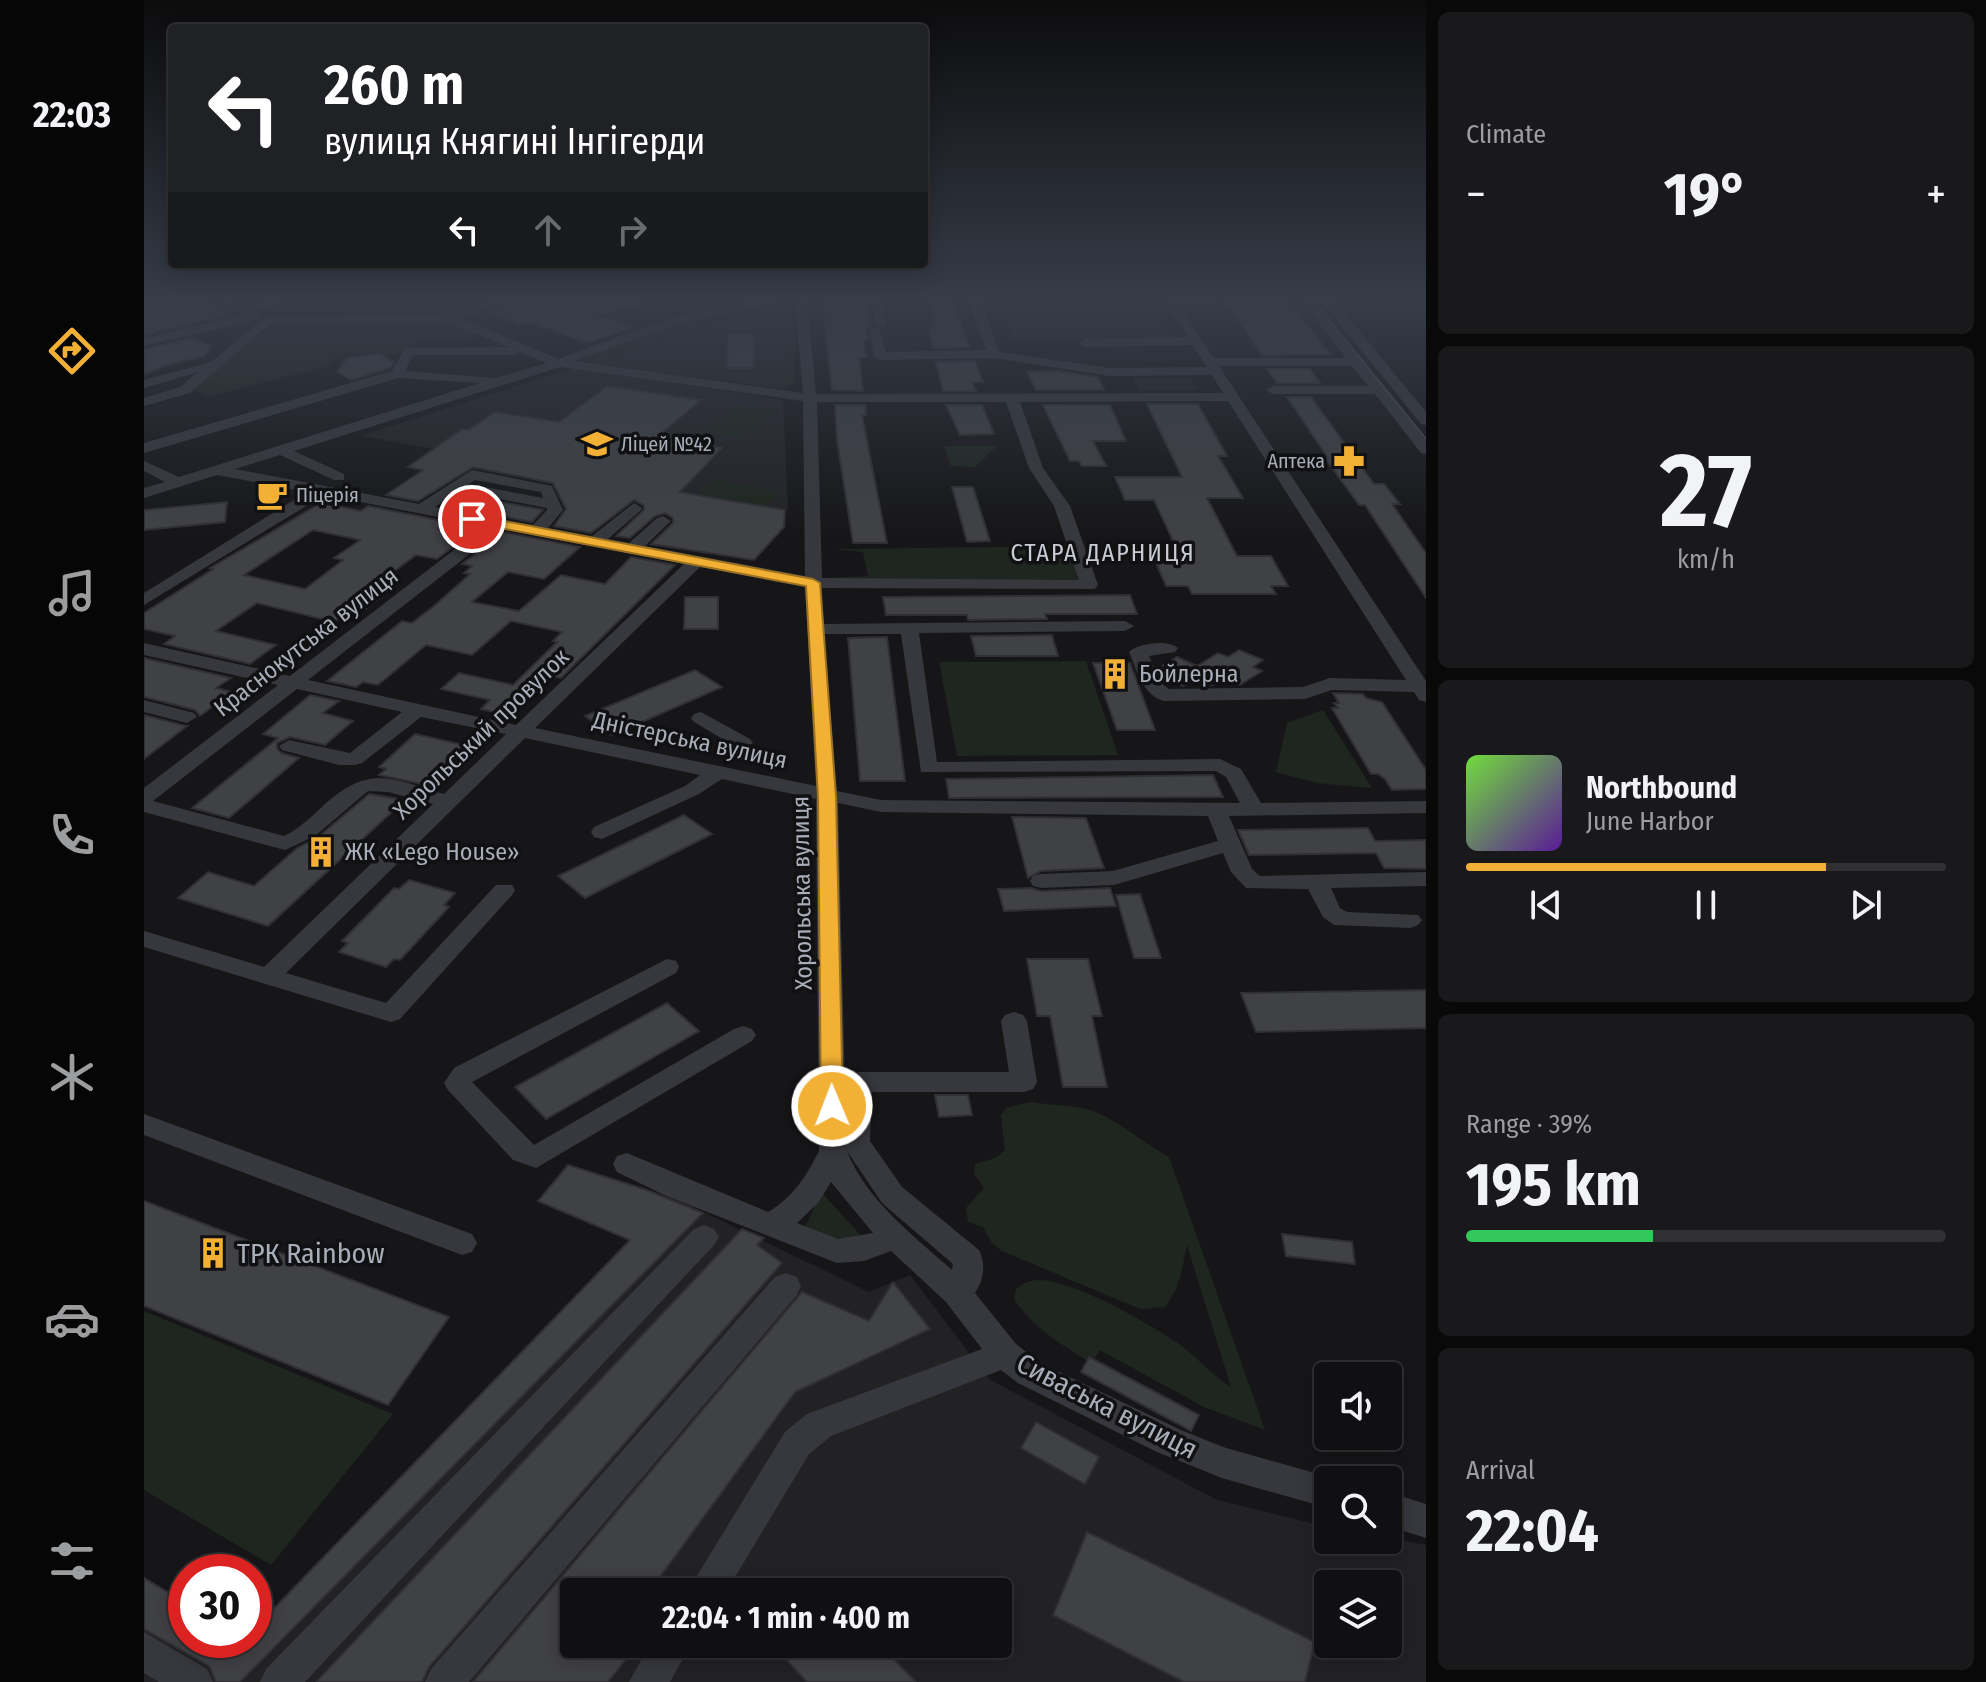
<!DOCTYPE html>
<meta charset="utf-8">
<style>
:root{--surface:#101012;--page:#19191b;--text:#f1f3f6;--muted:#9c9d9f;--line:#303032;--accent:#f2b134}
body{margin:0;font-family:"Fira Sans Condensed",sans-serif;background:var(--page);color:var(--text);height:100vh;display:flex;flex-direction:column;font-size:30px;white-space:nowrap}
*{box-sizing:border-box;margin:0}
p{font-size:26px;color:var(--muted)}
.icon{flex:none;width:44px;height:44px;fill:none;stroke:currentColor;stroke-width:2;stroke-linecap:round;stroke-linejoin:round}
.map{position:relative;flex:1;overflow:hidden}
.details{display:flex;flex-direction:column;gap:12px;padding:12px;background:#09090a;width:560px}
.details>*{flex:none}
.top-card{position:absolute;left:24px;top:24px;width:760px;height:244px;border-radius:8px;box-shadow:0 4px 20px #0003,0 0 0 2px var(--line);background:#202124;color:#fff;overflow:hidden}
.tools{position:absolute;left:1170px;top:1362px;display:grid;gap:16px}
.tools a{display:grid;place-items:center;width:88px;height:88px;border-radius:8px;background:var(--surface);box-shadow:0 4px 20px #0003,0 0 0 2px var(--line);font-size:40px}
.speed{position:absolute;left:24px;top:1554px;display:flex;gap:16px;font-size:40px;font-weight:700;text-align:center}
.speed>*{display:grid;place-content:center;width:104px;height:104px;border-radius:50%;background:var(--surface);box-shadow:0 4px 20px #0003,0 0 0 2px var(--line);line-height:1}
.speed .limit{border:12px solid #d22;background:#fff;color:#111}
.pin{position:absolute;display:grid;place-items:center;width:68px;height:68px;color:#fff;margin:-34px;border:4px solid #fff;border-radius:50%;box-shadow:0 2px 8px #0007}
.me{position:absolute;width:88px;margin:-44px;rotate:359deg;stroke-linejoin:round;filter:drop-shadow(0 0 6px #0008)}
.turn{display:flex;align-items:center;gap:28px;height:168px;padding:0 24px;font-size:36px}
.turn .icon{width:104px;height:104px;stroke-width:2.5}
.turn b{display:block;font-size:56px;line-height:68px}
.lanes{display:flex;align-items:center;height:76px;padding:0 24px;background:#0003;justify-content:center;gap:40px;direction:ltr}
.lanes .off{opacity:.35}
.big{font-size:60px;font-weight:700;line-height:1.1}
.details .widget{flex:1;display:flex;flex-direction:column;justify-content:center;gap:12px;min-width:0;padding:0 28px;border-radius:12px;background:var(--page)}
.details .dial{align-items:center;gap:0}
.dial b{font-size:104px;line-height:1}
.song{display:flex;align-items:center;gap:24px}
.cover{width:96px;height:96px;border-radius:12px;background:linear-gradient(135deg,hsl(100 70% 55%),hsl(270 70% 35%))}
.played{height:8px;border-radius:4px;background:linear-gradient(90deg,var(--accent) 75%,var(--line) 75%)}
.keys{display:flex;justify-content:space-around;direction:ltr}
.heat{display:flex;justify-content:space-between;align-items:center;font-size:44px;direction:ltr}
.charge{height:12px;border-radius:6px;background:linear-gradient(90deg,#34c759 39%,var(--line) 0)}
.trip{position:absolute;left:416px;top:1578px;width:452px;height:80px;border-radius:8px;background:var(--surface);box-shadow:0 4px 20px #0003,0 0 0 2px var(--line);font-weight:700;line-height:80px;text-align:center}
main{display:flex;flex:1;min-height:0}
.tab-bar{display:flex;flex-direction:column;width:144px;justify-content:space-around;align-items:center;background:#060607;color:var(--muted)}
.tab-bar .icon{width:56px;height:56px}
.tab-bar .current{color:var(--accent)}
.tab-bar b{font-size:36px;color:var(--text)}
.map>svg:first-child{display:block}
.built{fill:#222225;fill-rule:evenodd}
.green{fill:#1e261f}
.building{fill:#404145;stroke:#303034;stroke-width:2;fill-rule:evenodd}
.lines{fill:none;stroke-linecap:round;stroke-linejoin:round}
.minor{fill:#37383d;fill-rule:evenodd}
.tram{stroke:#4a4c52;stroke-width:2}
.route{fill:#f2b134;stroke:#9d7322;stroke-width:2}
.labels{text-anchor:middle;dominant-baseline:central;stroke-width:7;stroke-linejoin:round;paint-order:stroke}
.far-poi-label{font-size:20px;fill:#a8adb8;stroke:#111113;text-anchor:start}
.far-quarter-label{font-size:24px;letter-spacing:2px;fill:#c9ccd4;stroke:#111113}
.street-label{font-size:24px;fill:#a8adb8;stroke:#111113}
.poi-label{font-size:24px;fill:#a8adb8;stroke:#111113;text-anchor:start}
.near-poi-label{font-size:28px;fill:#a8adb8;stroke:#111113;text-anchor:start}
.near-street-label{font-size:28px;fill:#a8adb8;stroke:#111113}
</style>
<main>
<nav class="tab-bar">
<b>22:03</b>
<svg class="icon current" aria-label="directions" viewBox="0 0 24 24"><path d="M12 3l9 9-9 9-9-9zM9 14v-3h6M13 9l2 2-2 2"/></svg>
<svg class="icon" aria-label="music" viewBox="0 0 24 24"><path d="M9 18V5l10-2v13"/><circle cx="6" cy="18" r="3"/><circle cx="16" cy="16" r="3"/></svg>
<svg class="icon" aria-label="phone" viewBox="0 0 24 24"><path d="M5 4h4l2 5-3 2q2 4 5 5l2-3 5 2v4C11 20 4 13 5 4z"/></svg>
<svg class="icon" aria-label="climate" viewBox="0 0 24 24"><path d="M12 3v18M4 7l16 10M4 17L20 7"/></svg>
<svg class="icon" aria-label="car" viewBox="0 0 24 24"><path d="M5 17H2v-5l4-1 3-4h7l3 4 3 1v5h-3M9 17h6M6 11h13"/><circle cx="7" cy="17" r="2"/><circle cx="17" cy="17" r="2"/></svg>
<svg class="icon" aria-label="filters" viewBox="0 0 24 24"><path d="M4 7h16M4 17h16"/><circle cx="9" cy="7" r="2"/><circle cx="15" cy="17" r="2"/></svg>
</nav>
<div class="map">
<svg width="1282" height="1682" viewBox="0 0 1282 1682">
<rect width="100%" height="100%" fill="#161618"/>
<g class="built">
<path d="M850 299H1001L1029 337 870 339Z"/>
<path d="M608 315 645 318 640 384 623 387 477 367 468 361 467 356Z"/>
<path d="M430 368 639 400 644 510 216 436Z"/>
<path d="M424 1165 537 1201 725 1292 766 1275 845 1379 1073 1500 1184 1527V1540L1244 1538 1282 1545V1682H0V1578L42 1640H110V1629L485 1241 394 1201ZM1184 1584H1244V1644H1184ZM430 1592H854V1644H430Z"/>
</g>
<g class="green">
<path d="M618 305 650 311 652 316 650 383 639 389 623 387 640 383 644 318 607 315 467 356 468 361 477 367 437 361C472 332 572 315 618 305Z"/>
<path d="M301 321 325 330 333 337C316 343 300 339 283 340 272 341 264 350 255 353 229 361 211 340 184 366L64 397 50 390 100 343 132 326Z"/>
<path d="M989 378H1046L1054 390H995Z"/>
<path d="M595 404 631 410 599 438 562 432Z"/>
<path d="M800 446H853L831 467 807 466Z"/>
<path d="M569 479 637 491 622 506 553 494Z"/>
<path d="M928 546 939 582 686 581 685 578 724 576 719 552 690 549Z"/>
<path d="M942 661 974 755 813 756 795 662Z"/>
<path d="M1179 710 1228 788 1173 783 1132 772 1143 723Z"/>
<path d="M887 1102C904 1105 927 1105 943 1109 971 1117 999 1143 1025 1157L1121 1430 1060 1407 956 1350 948 1363C919 1346 889 1328 870 1299L872 1289C878 1284 886 1280 894 1280 927 1279 1007 1324 1035 1344 1053 1357 1069 1376 1087 1387L1043 1245C1038 1269 1037 1286 1021 1307L996 1309 858 1251 848 1243 839 1227 824 1222 822 1208 840 1188 830 1174 831 1164 851 1158 861 1150 857 1115 862 1108Z"/>
<path d="M677 1192 722 1241 685 1240 660 1230Z"/>
<path d="M0 1311 249 1414 127 1565 0 1490Z"/>
</g>
<g class="building">
<path d="M58 299 85 315 0 335V300Z"/>
<path d="M379 299H491L492 305 454 315 490 327 443 343 388 322 377 325 345 312Z"/>
<path d="M678 299H723L728 326 722 328 724 339 719 341 722 357H715L719 391 688 390Z"/>
<path d="M785 299H808L825 347 789 348 784 328H790L787 320H792Z"/>
<path d="M1080 299H1142L1186 354 1118 355Z"/>
<path d="M584 334H610V368H583Z"/>
<path d="M49 338 67 346 61 356 20 366 0 375V349Z"/>
<path d="M236 354 250 362 246 368 207 380 193 372 203 358Z"/>
<path d="M831 361 839 382H828L832 391H799L792 362Z"/>
<path d="M1123 369H1166L1176 383H1133Z"/>
<path d="M914 371 954 377 960 390H892L883 372Z"/>
<path d="M463 386 557 400 513 437 578 448 536 492 641 510 640 527 610 560 507 544 529 523V518L521 513 511 516 486 538 472 536 500 510V505L490 500 447 533 410 526 422 509 409 483 329 467 274 501 242 495 279 470 264 467 318 429 324 430 351 412 415 422Z"/>
<path d="M1143 397H1167L1230 484H1240L1256 504H1248L1282 553V598L1221 505H1215L1181 458H1184Z"/>
<path d="M1003 404H1054L1083 456H1074L1099 498H1063L1093 556H1127L1144 586H1127L1132 594H1048L1044 586H1022L1009 556H1036L1010 500H981L971 477H1038Z"/>
<path d="M691 405H721L722 415H718L743 543H709L693 440Z"/>
<path d="M802 405H838L850 434 816 435Z"/>
<path d="M899 405H966L982 441H949L962 466H938L935 461H926Z"/>
<path d="M808 487H829L846 541 823 542Z"/>
<path d="M315 494 399 510 388 522 299 505Z"/>
<path d="M83 502 81 522 0 530V510Z"/>
<path d="M177 503 217 511 224 506 334 528 293 559 272 555 220 594 236 598 213 615 202 613 190 622 113 603 72 631 132 645 106 664 20 644 31 636 0 629V613L69 569 66 568ZM169 530 216 540 190 558 199 560 161 589 100 575Z"/>
<path d="M359 532 436 547 400 579 364 572 328 602 375 611 417 575 461 584 487 557 531 565 417 678 407 676 365 716 337 709 346 700 297 689 315 673 369 685 413 642 409 641 418 632 367 621 328 655 282 645 234 685 219 682 212 687 183 681 258 621 268 623 290 606 326 574 320 573 328 566 318 564Z"/>
<path d="M986 595 993 614H901L903 619 824 620 823 615H742L739 597Z"/>
<path d="M541 597H574V629H540Z"/>
<path d="M908 635 914 656H832L827 636Z"/>
<path d="M743 637 761 781H716L704 638Z"/>
<path d="M1095 650 1119 660 1109 667 1118 671 1096 685 1088 682 1067 685 1056 680 1039 686 1017 676 1014 669 1033 657 1053 666 1074 653 1084 657Z"/>
<path d="M0 658 87 678 72 688 88 692 56 716 51 710 0 697Z"/>
<path d="M949 663H986L1011 730H973Z"/>
<path d="M551 670 578 687 468 735 441 716Z"/>
<path d="M1189 693 1219 694 1222 698 1238 702 1282 770V789L1248 790 1241 779 1234 774H1227L1188 708H1194L1190 703H1195Z"/>
<path d="M166 695 195 701 179 713 209 721 181 745 146 737 133 743V748L137 753 155 758 85 818 48 808 134 738 119 734Z"/>
<path d="M0 715 42 726H43L0 759Z"/>
<path d="M271 734 320 745 278 784 235 775 242 769 235 767Z"/>
<path d="M1069 775 1079 797 805 798 802 779Z"/>
<path d="M225 794 261 800 124 926 34 898 64 872 110 886 153 848 173 838Z"/>
<path d="M540 815 568 834 441 898 414 876Z"/>
<path d="M868 817 942 818 960 868 897 871 884 878Z"/>
<path d="M1224 828 1231 841 1282 840V869L1240 868 1232 853 1105 855 1094 830Z"/>
<path d="M265 880 311 893 300 905 305 907 256 960 250 959 242 967 195 952 204 943 198 941 250 888 255 889Z"/>
<path d="M887 888 897 891 966 888 972 906 860 911 854 889Z"/>
<path d="M996 894 1017 958H990L972 895Z"/>
<path d="M883 959H944L958 1016H948L963 1087H919L906 1016H893Z"/>
<path d="M1282 990V1028L1112 1032 1097 993Z"/>
<path d="M523 1003 555 1031 402 1119 371 1087Z"/>
<path d="M791 1095H824L828 1115 795 1117Z"/>
<path d="M424 1165 503 1190 559 1213 96 1682H72L65 1666 0 1629V1578L42 1603V1640H110V1629L486 1240 394 1201Z"/>
<path d="M0 1201 305 1317 244 1405 0 1306Z"/>
<path d="M598 1229 620 1238 613 1245 638 1263 285 1667 278 1682H172Z"/>
<path d="M1138 1234 1208 1242 1211 1264 1142 1256Z"/>
<path d="M749 1282 786 1329 651 1392 505 1592H430V1644H469L484 1657 464 1682H329L658 1292 725 1321Z"/>
<path d="M945 1357 1055 1415 1047 1431 937 1372Z"/>
<path d="M892 1422 955 1457 941 1484 877 1448Z"/>
<path d="M943 1532 1171 1642 1161 1682H1040L909 1615Z"/>
<path d="M628 1644H735L772 1682H663Z"/>
</g>
<g class="lines">
<g class="minor">
<path d="M92 299 84 304 78 300 79 299Z"/>
<path d="M130 299H152L102 314 96 310Z"/>
<path d="M356 299H376L315 318 415 359C489 332 566 299 646 299L533 324 431 361 659 393 651 299H663L672 394 1079 393 1068 375 966 376 849 358 736 360 730 356 725 330 735 327 742 352 842 350 824 299H836L855 352 861 353 966 368 1063 367 1048 345 940 347 934 343 940 339 1044 337 1019 299H1073L1068 305H1034L1070 358H1202L1156 299H1168L1282 441V454L1277 453 1231 394H1129L1122 390 1129 386H1224L1208 366H1075L1282 681V702L1275 700 1270 692 1188 690 1161 699 1020 701C998 695 993 670 985 652 994 643 1024 639 1034 648L1031 652 1005 656 1017 683 1025 689 1159 687 1186 678 1262 680 1084 401 876 402 899 468 926 506 954 585 951 589 678 588 679 624 981 621 990 626 981 631 775 633 793 762 1076 759 1097 769 1117 803 1282 801V813L1085 816 1108 869 1116 876 1282 872V886L1187 888 1196 908 1203 912 1274 915 1278 920 1274 925 1266 928 1190 925 1179 917 1164 889 1102 888 1087 872 1079 853 970 885 897 888 889 886 886 881 889 876 897 874 969 871 1074 841 1064 816 737 812 694 803 701 1089 706 1075 715 1072H865L857 1021 861 1015 870 1012 879 1015 883 1021 893 1082 889 1089 880 1092H728L726 1141 758 1187 835 1250C842 1264 840 1280 831 1293L872 1344 896 1363 1037 1430 1079 1447 1195 1480H1184V1508L1078 1478 1013 1452 874 1383 857 1370 687 1436 665 1454 582 1592H543L641 1432 663 1414 838 1349 802 1302 747 1251 720 1261 693 1263 520 1195 473 1172 469 1164 473 1156 483 1153 624 1212C649 1197 662 1177 675 1151L672 799 578 779 555 794 458 839 450 837 447 832 450 827 541 786 556 775 381 738 142 973 242 1003 352 885H368L371 890 368 895 256 1019 247 1022 0 947V931L120 967 289 804 244 792 224 791 171 836 141 850 0 812V788L134 685 0 655V643L146 676 341 526 180 495 0 605V593L163 492 73 475 0 498V488L21 482 0 471V461L35 477 336 383 254 378 0 453V443L248 371 261 348 365 347 301 322 125 325 46 393 0 406V398L36 387 54 372 0 388V380L67 362 122 317 302 314ZM376 352 403 363 352 378 261 371 269 355H370ZM416 367 659 401 661 576 501 546 527 521 519 516 513 518 485 543 464 539 496 511 498 508 490 503 448 536 404 528 419 510 408 486 328 470 275 504 91 469 136 455 190 480H200V474L150 451ZM673 402H862L885 468 910 506 935 580 678 578ZM331 480 397 492 399 498 325 484ZM314 491 403 508V510L389 525 291 507ZM358 529 540 564 372 725 164 680ZM556 567 661 587 672 786 391 728ZM679 634H757L777 772 1072 771 1082 777 1096 803 737 800 693 791ZM153 689 258 712 206 753 145 740 135 746 138 750 195 765H211L218 763 277 717 362 734 300 794C247 778 224 764 179 806 167 817 155 829 140 836L9 801ZM703 1151 738 1203 809 1264 808 1270C770 1236 722 1200 703 1151ZM687 1182 729 1233 694 1239 653 1223 674 1203Z"/>
<path d="M726 299H738L742 327 732 324Z"/>
<path d="M1176 299H1189L1282 412V425L1277 424Z"/>
<path d="M112 312 116 313V319L0 346V338Z"/>
<path d="M0 700 50 713 53 717 43 723 0 712Z"/>
<path d="M557 712 606 739 609 743 599 749 592 747 550 722 547 718 550 714Z"/>
<path d="M523 959 532 961 535 967 532 973 328 1082 390 1145 590 1029 599 1026 608 1029 612 1035 608 1041 392 1168 369 1160 304 1090 300 1083 310 1068Z"/>
<path d="M0 1114 328 1234 333 1243 328 1252 318 1255 0 1135Z"/>
<path d="M560 1225 570 1229 575 1237 570 1245 161 1682H116L122 1669 550 1229Z"/>
<path d="M642 1273 653 1277 657 1286 653 1295 325 1682H281L287 1669 631 1277Z"/>
<path d="M1244 1492 1282 1504V1538L1244 1526Z"/>
<path d="M0 1632 63 1669 69 1682H15L0 1673Z"/>
<path d="M506 1644H547L526 1682H485Z"/>
</g>
<path class="tram" d="M1168 299 1282 439"/>
</g>
<linearGradient id="sky" x2="0" y2="1"><stop stop-color="#0c0c0d"/><stop offset="0.56" stop-color="#363c48"/><stop offset="1" stop-color="#363c48" stop-opacity="0"/></linearGradient>
<rect width="1282" height="535" fill="url(#sky)"/>
<path class="route" d="M328 515 669 579 676 583 692 797 699 1106 696 1111 688 1114 680 1111 677 1106 674 797 662 586 324 522 322 519Z"/>
<defs>
<symbol id="school-bare" viewBox="-9 -9 18 18"><path d="M0-5L7-2L0 1L-7-2ZM-4 1L0 2.5L4 1V4Q0 6-4 4Z" fill="#f2b134" stroke="#111113" stroke-width="2.5" paint-order="stroke"/></symbol>
<symbol id="pharmacy-bare" viewBox="-9 -9 18 18"><path d="M-2-6h4v4h4v4h-4v4h-4v-4h-4v-4h4Z" fill="#f2b134" stroke="#111113" stroke-width="2.5" paint-order="stroke"/></symbol>
<symbol id="cafe-bare" viewBox="-9 -9 18 18"><path d="M-5.5-4.5H6V0H3Q3 3.5 0 3.5H-2.5Q-5.5 3.5-5.5 0ZM3-3.2v2h1.7v-2ZM-6 4.5H4V6H-6Z" fill="#f2b134" stroke="#111113" stroke-width="2.5" paint-order="stroke"/></symbol>
<symbol id="building-bare" viewBox="-9 -9 18 18"><path d="M-4-6H4V6H1V3H-1V6H-4ZM-2.5-4.3h1.7v1.8h-1.7ZM.8-4.3h1.7v1.8H.8ZM-2.5-1h1.7V.8h-1.7ZM.8-1h1.7V.8H.8Z" fill="#f2b134" stroke="#111113" stroke-width="2.5" paint-order="stroke"/></symbol>
</defs>
<g fill-rule="evenodd">
<use href="#school-bare" x="431" y="422" width="44" height="44"/>
<use href="#pharmacy-bare" x="1183" y="439" width="44" height="44"/>
<use href="#cafe-bare" x="106" y="473" width="44" height="44"/>
<use href="#building-bare" x="949" y="652" width="44" height="44"/>
<use href="#building-bare" x="155" y="830" width="44" height="44"/>
<use href="#building-bare" x="47" y="1231" width="44" height="44"/>
</g>
<g class="labels">
<g class="far-poi-label">
<text x="477" y="444">Ліцей №42</text>
<text x="1181" y="461" text-anchor="end">Аптека</text>
<text x="152" y="495">Піцерія</text>
</g>
<g class="far-quarter-label">
<text x="959" y="553">СТАРА ДАРНИЦЯ</text>
</g>
<g class="street-label">
<text transform="translate(162 642) rotate(-38)">Краснокутська вулиця</text>
<text transform="translate(337 734) rotate(-44)">Хорольський провулок</text>
<text transform="translate(546 740) rotate(12)">Дністерська вулиця</text>
<text transform="translate(658 893) rotate(-91)">Хорольська вулиця</text>
</g>
<g class="poi-label">
<text x="995" y="674">Бойлерна</text>
<text x="201" y="852">ЖК «Lego House»</text>
</g>
<g class="near-poi-label">
<text x="93" y="1253">ТРК Rainbow</text>
</g>
<g class="near-street-label">
<text transform="translate(963 1406) rotate(27)">Сиваська вулиця</text>
</g>
</g>
</svg>
<div class="tools">
<a><svg class="icon" aria-label="sound" viewBox="0 0 24 24"><path d="M4 9h4l5-4v14l-5-4H4zM17 9q2 3 0 6"/></svg></a>
<a><svg class="icon" aria-label="search" viewBox="0 0 24 24"><circle cx="10" cy="10" r="6"/><path d="M15 15l6 6"/></svg></a>
<a><svg class="icon" aria-label="layers" viewBox="0 0 24 24"><path d="M12 4l9 5-9 5-9-5zM3 14l9 5 9-5"/></svg></a>
</div>
<div class="speed"><div class="limit">30</div></div>
<div class="pin" style="left:328px;top:519px;background:#d93025"><svg class="icon" aria-label="arrive" viewBox="0 0 24 24"><path d="M6 21V4h12l-3 4 3 4H6"/></svg></div>
<svg class="me" style="left:688px;top:1106px" viewBox="-20 -20 40 40"><circle r="17" fill="#f2b134" stroke="#fff" stroke-width="3"/><path d="M0-11L8 9 0 5-8 9z" fill="#fff"/></svg>
<div class="trip">22:04 · 1 min · 400 m</div>
<div class="top-card">
<div class="turn"><svg class="icon" aria-label="left" viewBox="0 0 24 24"><path d="M17 20v-9H6M10 6l-5 5 5 5"/></svg><div><b>260 m</b>вулиця Княгині Інгігерди</div></div>
<div class="lanes"><svg class="icon" aria-label="left" viewBox="0 0 24 24"><path d="M17 20v-9H6M10 6l-5 5 5 5"/></svg><svg class="icon off" aria-label="ahead" viewBox="0 0 24 24"><path d="M12 20V5M6 11l6-6 6 6"/></svg><svg class="icon off" aria-label="right" viewBox="0 0 24 24"><path d="M7 20v-9h11M14 6l5 5-5 5"/></svg></div>
</div>
</div>
<section class="details">
<div class="widget"><p>Climate</p>
<div class="heat"><a>−</a><b class="big">19°</b><a>+</a></div>
</div>
<div class="widget dial"><b>27</b><p>km/h</p></div>
<div class="widget">
<div class="song"><i class="cover"></i><div><b>Northbound</b><p>June Harbor</p></div></div>
<div class="played"></div>
<div class="keys"><svg class="icon" aria-label="previous" viewBox="0 0 24 24"><path d="M18 5L8 12l10 7zM5 5v14"/></svg><svg class="icon" aria-label="pause" viewBox="0 0 24 24"><path d="M8 5v14M16 5v14"/></svg><svg class="icon" aria-label="next" viewBox="0 0 24 24"><path d="M6 5l10 7-10 7zM19 5v14"/></svg></div>
</div>
<div class="widget"><p>Range · 39%</p><b class="big">195 km</b><div class="charge"></div></div>
<div class="widget"><p>Arrival</p><b class="big">22:04</b></div>
</section>
</main>
